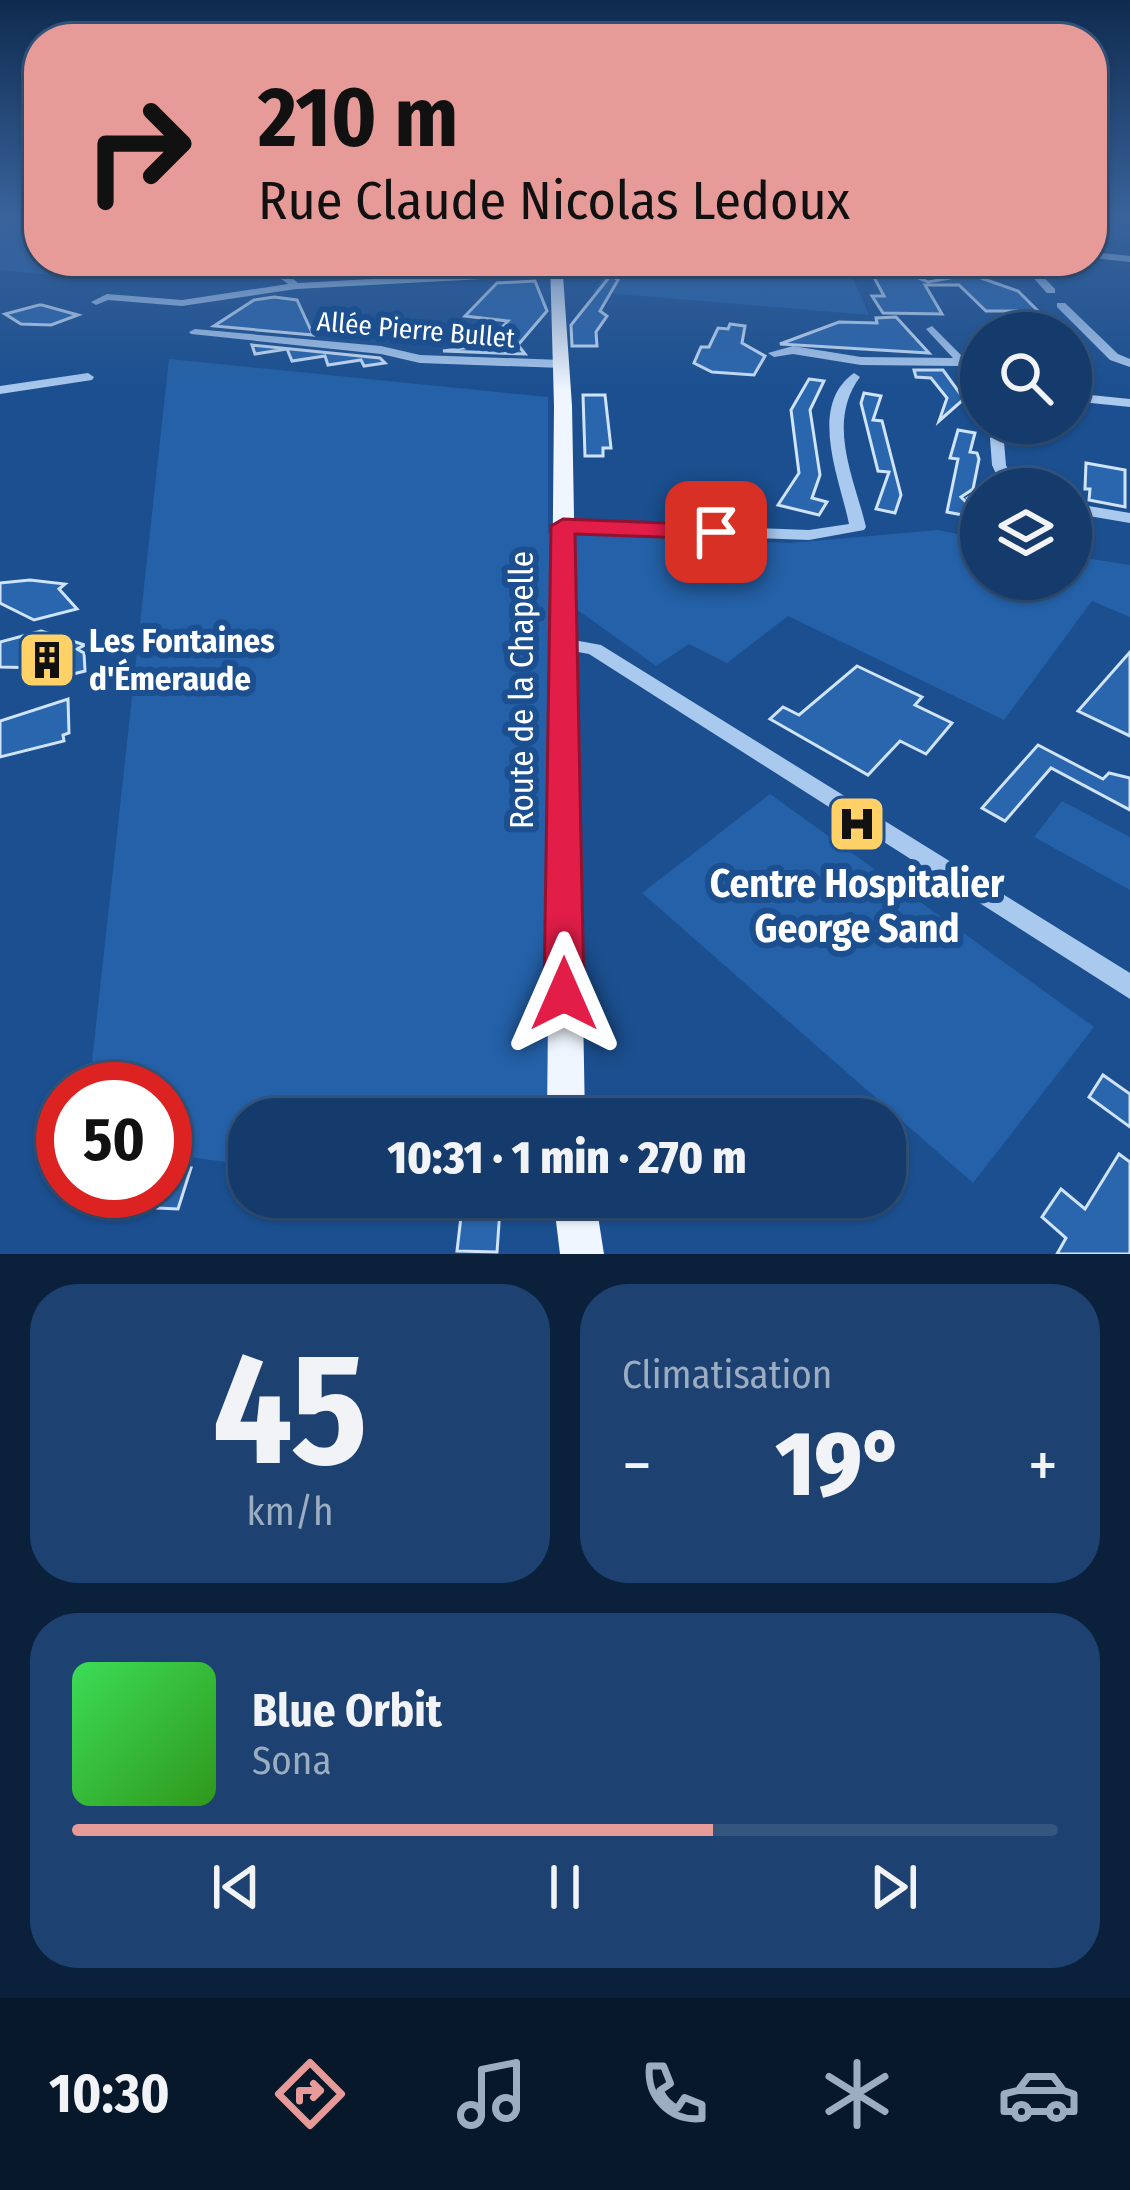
<!DOCTYPE html>
<html lang="fr">
<meta charset="utf-8">
<style>
:root{--surface:#143b6b;--page:#1d4271;--text:#f1f3f6;--muted:#9dadc1;--line:#33557e;--accent:#e69b98}
body{margin:0;font-family:"Fira Sans Condensed",sans-serif;background:var(--page);color:var(--text);height:100vh;display:flex;flex-direction:column;font-size:45px;white-space:nowrap}
*{box-sizing:border-box;margin:0}
p{font-size:39px;color:var(--muted)}
.icon{flex:none;width:66px;height:66px;fill:none;stroke:currentColor;stroke-width:2;stroke-linecap:round;stroke-linejoin:round}
.map{position:relative;height:1254px;overflow:hidden}
.drawer{display:flex;flex-direction:column;gap:30px;padding:30px;background:#0b203b;flex:1}
.drawer>*{flex:none}
.banner{position:absolute;left:24px;top:24px;width:1083px;height:252px;border-radius:48px;box-shadow:0 3px 9px #0004,0 0 0 3px var(--line);background:#e69b98;color:#111;overflow:hidden}
.controls{position:absolute;left:960px;top:312px;display:grid;gap:24px}
.controls a{display:grid;place-items:center;width:132px;height:132px;border-radius:50%;background:var(--surface);box-shadow:0 3px 9px #0004,0 0 0 3px var(--line);font-size:60px}
.speed{position:absolute;left:36px;top:1062px;display:flex;gap:24px;font-size:60px;font-weight:700;text-align:center}
.speed>*{display:grid;place-content:center;width:156px;height:156px;border-radius:50%;background:var(--surface);box-shadow:0 3px 9px #0004,0 0 0 3px var(--line);line-height:1}
.speed .limit{border:18px solid #d22;background:#fff;color:#111}
.pin{position:absolute;display:grid;place-items:center;width:102px;height:102px;color:#fff;margin:-51px;border-radius:24px;box-shadow:0 6px 18px #0006}
.me{position:absolute;width:132px;margin:-66px;rotate:0deg;stroke-linejoin:round;filter:drop-shadow(0 0 9px #0008)}
.turn{display:flex;align-items:center;gap:42px;height:252px;padding:0 36px;font-size:54px}
.turn .icon{width:156px;height:156px;stroke-width:2.5}
.turn b{display:block;font-size:84px;line-height:102px}
.big{font-size:90px;font-weight:800;line-height:1.1}
.drawer .card{flex:1;display:flex;flex-direction:column;justify-content:center;gap:18px;min-width:0;padding:0 42px;border-radius:48px;background:var(--page)}
.drawer .dial{align-items:center;gap:0}
.dial b{font-size:156px;line-height:1}
.song{display:flex;align-items:center;gap:36px}
.cover{width:144px;height:144px;border-radius:18px;background:linear-gradient(135deg,hsl(130 70% 55%),hsl(110 70% 35%))}
.played{height:12px;border-radius:6px;background:linear-gradient(90deg,var(--accent) 65%,var(--line) 65%)}
.keys{display:flex;justify-content:space-around;direction:ltr}
.heat{display:flex;justify-content:space-between;align-items:center;font-size:66px;direction:ltr}
.drawer .tiles{flex:1;display:grid;gap:30px;grid-template-columns:1fr 1fr}
.card:last-child{grid-column:span 2}
.trip{position:absolute;left:228px;top:1098px;width:678px;height:120px;border-radius:48px;background:var(--surface);box-shadow:0 3px 9px #0004,0 0 0 3px var(--line);font-weight:800;line-height:120px;text-align:center}
.menu{display:flex;height:192px;justify-content:space-around;align-items:center;background:#08182b;color:var(--muted)}
.menu .icon{width:84px;height:84px}
.menu .on{color:var(--accent)}
.menu b{font-size:54px;color:var(--text)}
.map>svg:first-child{display:block}
.green{fill:#2461a8}
.building{fill:#2a66ad;stroke:#cfe3fa;stroke-width:3}
.lines{fill:none;stroke-linecap:round;stroke-linejoin:round}
.minor{fill:#a9c9ee;fill-rule:evenodd}
.major{fill:#f0f6ff;fill-rule:evenodd}
.route{fill:#e11d48;stroke:#92132f;stroke-width:3}
.labels{text-anchor:middle;dominant-baseline:central;stroke-width:12;stroke-linejoin:round;paint-order:stroke}
.far-street-label{font-size:27px;fill:#fff;stroke:#1b4f8f}
.poi-label{font-size:33px;font-weight:bold;fill:#fff;stroke:#1b4f8f;text-anchor:start}
.street-label{font-size:33px;fill:#fff;stroke:#1b4f8f}
.near-poi-label{font-size:39px;font-weight:bold;fill:#fff;stroke:#1b4f8f}
</style>
<div class="map">
<svg width="1130" height="1254" viewBox="0 0 1130 1254">
<rect width="100%" height="100%" fill="#1b4f8f"/>
<g class="green">
<path d="M0 216H39V261H127L63 276 0 270Z"/>
<path d="M614 261 846 262 869 315 593 292Z"/>
<path d="M169 359 548 397V533L790 543 938 530 981 539V579H1071V556L1130 565V617L1092 601 1004 720 788 616 727 663 689 644 656 666 565 601 566 1119H249V1165L165 1154V1089H89Z"/>
<path d="M770 794 1094 1027 973 1183 642 893Z"/>
<path d="M1062 801 1130 837V890L1034 837Z"/>
</g>
<g class="building">
<path d="M933 261 1018 291 1052 325H1030L1017 311H986L959 285H925L942 314 883 313 872 296H884L868 266 895 268 928 282 956 277 953 271 917 264Z"/>
<path d="M611 275 618 280 600 311 607 316 596 332 597 346H572L571 325Z"/>
<path d="M535 281 547 311 518 345 525 354 443 351 485 345 508 321 465 316 497 283Z"/>
<path d="M274 297 297 300 313 335 214 326 254 300Z"/>
<path d="M39 305H42L78 315 51 325 21 324 5 314Z"/>
<path d="M896 317 929 353 780 344 839 322 877 323 876 318Z"/>
<path d="M730 324 745 326 742 343 765 356 754 375 712 372 694 363 701 347H709L718 328 728 329Z"/>
<path d="M252 345 380 358 385 363 364 366 361 360 328 365 325 356 292 361 287 349 255 354Z"/>
<path d="M914 370H943L964 399 939 421 947 398 931 378 916 377Z"/>
<path d="M809 379 824 381 810 410 820 475 812 498 827 502 819 515 778 505 799 473 791 410Z"/>
<path d="M864 393 881 396 873 420 882 421 901 495 895 513 876 509 889 472 878 471 861 403Z"/>
<path d="M583 395H605L611 448H603V456H585Z"/>
<path d="M958 430 975 433 970 452 977 453 979 459 973 489 961 497 970 506 968 516 947 512 958 459 950 458Z"/>
<path d="M1086 463 1125 470V507L1089 500 1090 489H1085Z"/>
<path d="M30 580 65 584 59 589 77 609 34 620 0 603V583Z"/>
<path d="M41 631 85 645 77 649 84 653 85 671 41 682V668L0 667V642Z"/>
<path d="M1130 652V736L1078 711Z"/>
<path d="M857 666 922 697 915 705 952 723 926 754 900 741 868 775 770 719 783 707 799 715Z"/>
<path d="M68 699 69 733 63 735 64 741 0 757V721Z"/>
<path d="M1038 745 1103 779 1109 773 1130 778V810L1051 768 1005 821 982 808Z"/>
<path d="M1103 1075 1130 1094V1127L1089 1097Z"/>
<path d="M1119 1154 1130 1162V1254H1057L1066 1238 1042 1217 1061 1189 1085 1209Z"/>
<path d="M171 1167 191 1168 178 1209 158 1208Z"/>
<path d="M462 1208 500 1209 497 1252 457 1251Z"/>
</g>
<g class="lines">
<g class="minor">
<path d="M1092 252 1130 256V262L1092 258Z"/>
<path d="M249 261H260L257 264 271 266 272 261H282L280 268 298 283 558 269 563 272 558 275 296 289 182 306 108 300 96 305 91 302 107 294 182 300 288 284 272 272 245 268 243 266Z"/>
<path d="M893 261H904L917 269 952 275C932 282 909 275 893 261Z"/>
<path d="M1018 261H1028L1055 289V293H1047Z"/>
<path d="M1057 303H1065L1118 354 1130 359V367L1110 360 1057 307Z"/>
<path d="M932 326 981 375V386L959 366 861 365 793 354 774 357 768 353 793 346 861 357 953 358 926 329Z"/>
<path d="M195 329 381 346 420 355 562 360 568 364 562 368 420 363 381 354 191 334 189 332Z"/>
<path d="M88 373 94 377 92 380 0 394V386Z"/>
<path d="M854 373 860 377C826 423 854 477 866 527L864 530 809 540 563 531 555 526 563 521 809 530 849 524C840 479 807 406 854 373Z"/>
<path d="M1071 393 1130 399V407L1071 401Z"/>
<path d="M1022 434 1029 438 1027 441 1004 442 1006 465 1017 489H1003L992 465 990 438 997 434Z"/>
<path d="M973 493 981 494V504L968 501 965 498Z"/>
<path d="M1071 503 1130 513V523L1071 513Z"/>
<path d="M563 638 601 645 1130 973V999L589 654 556 648 554 644 556 640Z"/>
</g>
<g class="major">
<path d="M550 261H562L572 406 585 1119H547L554 406Z"/>
<path d="M553 1197H595L604 1254H560Z"/>
</g>
</g>
<linearGradient id="sky" x2="0" y2="1"><stop stop-color="#0f2b4f"/><stop offset="0.55" stop-color="#39639b"/><stop offset="1" stop-color="#39639b" stop-opacity="0"/></linearGradient>
<rect width="1130" height="391" fill="url(#sky)"/>
<path class="route" d="M563 519 716 525 728 532 716 539 575 534 584 994 578 1006 564 1012 550 1006 544 994 551 526Z"/>
<defs>
<symbol id="building-square" viewBox="-11 -11 22 22"><rect x="-9" y="-9" width="18" height="18" rx="4" fill="#ffd166" stroke="#1b4f8f"/><path d="M-4-6H4V6H1V3H-1V6H-4ZM-2.5-4.3h1.7v1.8h-1.7ZM.8-4.3h1.7v1.8H.8ZM-2.5-1h1.7V.8h-1.7ZM.8-1h1.7V.8H.8Z" fill="#111"/></symbol>
<symbol id="hospital-square" viewBox="-11 -11 22 22"><rect x="-9" y="-9" width="18" height="18" rx="4" fill="#ffd166" stroke="#1b4f8f"/><path d="M-5-5h3v3.5h4V-5h3V5h-3V1.5h-4V5h-3Z" fill="#111"/></symbol>
</defs>
<g fill-rule="evenodd">
<use href="#building-square" x="14" y="627" width="66" height="66"/>
<use href="#hospital-square" x="824" y="791" width="66" height="66"/>
</g>
<g class="labels">
<g class="far-street-label">
<text transform="translate(416 330) rotate(5)">Allée Pierre Bullet</text>
</g>
<g class="poi-label">
<text x="89" y="641">Les Fontaines<tspan x="89" dy="38">d'Émeraude</tspan></text>
</g>
<g class="street-label">
<text transform="translate(522 690) rotate(-90)">Route de la Chapelle</text>
</g>
<g class="near-poi-label">
<text x="857" y="884">Centre Hospitalier<tspan x="857" dy="45">George Sand</tspan></text>
</g>
</g>
</svg>
<div class="controls">
<a><svg class="icon" aria-label="search" viewBox="0 0 24 24"><circle cx="10" cy="10" r="6"/><path d="M15 15l6 6"/></svg></a>
<a><svg class="icon" aria-label="layers" viewBox="0 0 24 24"><path d="M12 4l9 5-9 5-9-5zM3 14l9 5 9-5"/></svg></a>
</div>
<div class="speed"><div class="limit">50</div></div>
<div class="pin" style="left:716px;top:532px;background:#d93025"><svg class="icon" aria-label="arrive" viewBox="0 0 24 24"><path d="M6 21V4h12l-3 4 3 4H6"/></svg></div>
<svg class="me" style="left:564px;top:994px" viewBox="-20 -20 40 40"><path d="M0-17L14 15 0 8-14 15z" fill="#e11d48" stroke="#fff" stroke-width="4"/></svg>
<div class="trip">10:31 · 1 min · 270 m</div>
<div class="banner">
<div class="turn"><svg class="icon" aria-label="right" viewBox="0 0 24 24"><path d="M7 20v-9h11M14 6l5 5-5 5"/></svg><div><b>210 m</b>Rue Claude Nicolas Ledoux</div></div>
</div>
</div>
<section class="drawer">
<div class="tiles">
<div class="card dial"><b>45</b><p>km/h</p></div>
<div class="card"><p>Climatisation</p>
<div class="heat"><a>−</a><b class="big">19°</b><a>+</a></div>
</div>
<div class="card">
<div class="song"><i class="cover"></i><div><b>Blue Orbit</b><p>Sona</p></div></div>
<div class="played"></div>
<div class="keys"><svg class="icon" aria-label="previous" viewBox="0 0 24 24"><path d="M18 5L8 12l10 7zM5 5v14"/></svg><svg class="icon" aria-label="pause" viewBox="0 0 24 24"><path d="M8 5v14M16 5v14"/></svg><svg class="icon" aria-label="next" viewBox="0 0 24 24"><path d="M6 5l10 7-10 7zM19 5v14"/></svg></div>
</div>
</div>
</section>
<nav class="menu">
<b>10:30</b>
<svg class="icon on" aria-label="directions" viewBox="0 0 24 24"><path d="M12 3l9 9-9 9-9-9zM9 14v-3h6M13 9l2 2-2 2"/></svg>
<svg class="icon" aria-label="music" viewBox="0 0 24 24"><path d="M9 18V5l10-2v13"/><circle cx="6" cy="18" r="3"/><circle cx="16" cy="16" r="3"/></svg>
<svg class="icon" aria-label="phone" viewBox="0 0 24 24"><path d="M5 4h4l2 5-3 2q2 4 5 5l2-3 5 2v4C11 20 4 13 5 4z"/></svg>
<svg class="icon" aria-label="climate" viewBox="0 0 24 24"><path d="M12 3v18M4 7l16 10M4 17L20 7"/></svg>
<svg class="icon" aria-label="car" viewBox="0 0 24 24"><path d="M5 17H2v-5l4-1 3-4h7l3 4 3 1v5h-3M9 17h6M6 11h13"/><circle cx="7" cy="17" r="2"/><circle cx="17" cy="17" r="2"/></svg>
</nav>
